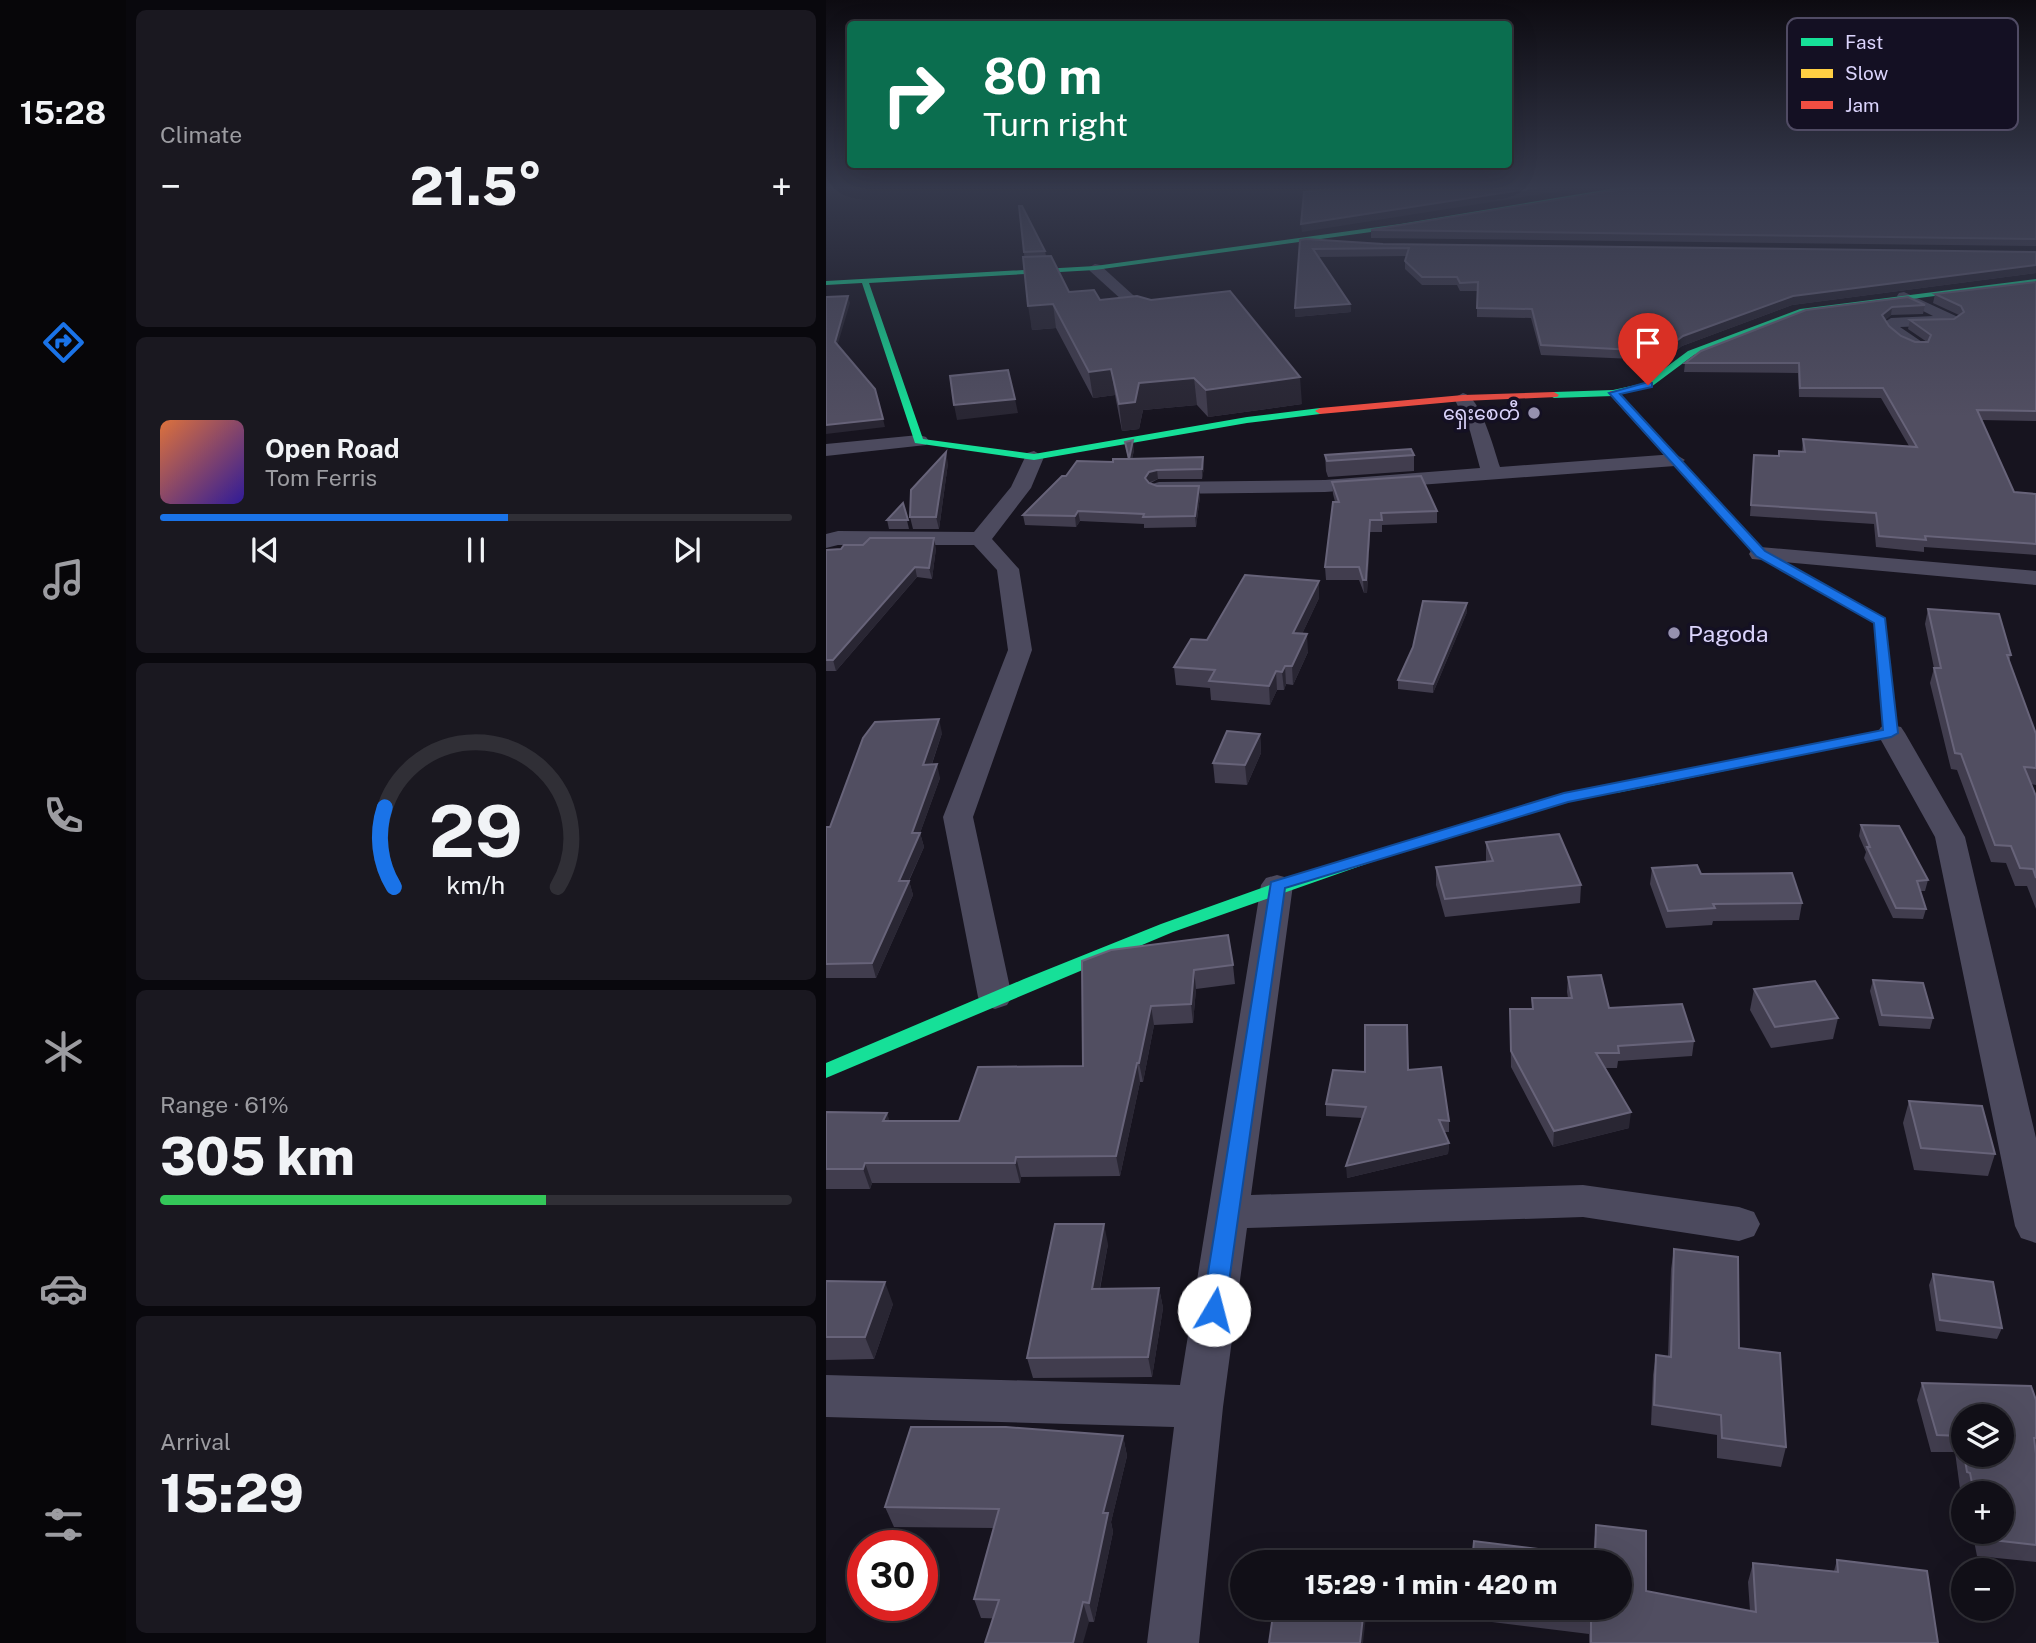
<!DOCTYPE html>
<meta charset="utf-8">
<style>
:root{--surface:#110f17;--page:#1a1820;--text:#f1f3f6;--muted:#9c9ca1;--line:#302f36;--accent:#1a73e8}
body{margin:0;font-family:"Public Sans","Noto Sans Myanmar",sans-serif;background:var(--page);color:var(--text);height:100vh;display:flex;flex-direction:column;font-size:26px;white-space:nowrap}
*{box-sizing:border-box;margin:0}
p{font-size:23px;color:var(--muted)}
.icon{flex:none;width:38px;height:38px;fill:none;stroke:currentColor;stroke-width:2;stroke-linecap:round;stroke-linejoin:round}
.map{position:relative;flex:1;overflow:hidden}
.details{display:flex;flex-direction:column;gap:10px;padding:10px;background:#09080d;width:700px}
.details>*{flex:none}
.hud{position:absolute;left:21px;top:21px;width:665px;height:147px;border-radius:7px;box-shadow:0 7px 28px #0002,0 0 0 2px var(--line);background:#0b6e4f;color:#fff;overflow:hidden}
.buttons{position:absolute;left:1125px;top:1404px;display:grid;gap:14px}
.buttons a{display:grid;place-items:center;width:63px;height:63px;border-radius:50%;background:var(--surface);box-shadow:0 7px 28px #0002,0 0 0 2px var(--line);font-size:35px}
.speed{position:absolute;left:21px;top:1530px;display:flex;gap:14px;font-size:35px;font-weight:700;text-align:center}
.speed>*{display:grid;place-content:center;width:91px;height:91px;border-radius:50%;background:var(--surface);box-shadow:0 7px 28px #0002,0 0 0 2px var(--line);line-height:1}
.speed .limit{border:10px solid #d22;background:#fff;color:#111}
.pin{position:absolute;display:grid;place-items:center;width:60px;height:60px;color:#fff;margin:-72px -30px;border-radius:50% 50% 50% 0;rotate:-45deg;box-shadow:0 0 7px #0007}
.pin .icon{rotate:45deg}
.me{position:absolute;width:77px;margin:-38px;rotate:8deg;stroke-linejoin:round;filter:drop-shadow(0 0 5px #0008)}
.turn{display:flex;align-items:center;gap:24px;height:147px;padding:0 21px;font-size:32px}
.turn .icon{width:91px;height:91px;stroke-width:2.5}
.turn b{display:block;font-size:49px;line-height:60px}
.big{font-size:52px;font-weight:800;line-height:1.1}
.details .tile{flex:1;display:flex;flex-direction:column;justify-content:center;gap:10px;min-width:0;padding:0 24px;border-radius:10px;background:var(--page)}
.details .dial{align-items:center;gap:0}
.dial svg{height:182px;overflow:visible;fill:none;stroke:var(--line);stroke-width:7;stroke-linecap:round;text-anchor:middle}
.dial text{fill:var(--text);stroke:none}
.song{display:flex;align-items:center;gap:21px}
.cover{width:84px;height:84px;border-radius:10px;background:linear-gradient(135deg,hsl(20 70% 55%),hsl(250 70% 35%))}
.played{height:7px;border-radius:4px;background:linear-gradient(90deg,var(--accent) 55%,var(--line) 55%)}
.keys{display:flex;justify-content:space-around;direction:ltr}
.heat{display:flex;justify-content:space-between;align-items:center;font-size:38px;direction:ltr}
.charge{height:10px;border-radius:5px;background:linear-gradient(90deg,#34c759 61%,var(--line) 0)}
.trip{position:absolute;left:404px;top:1550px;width:402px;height:70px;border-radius:35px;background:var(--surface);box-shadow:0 7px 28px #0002,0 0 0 2px var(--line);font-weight:800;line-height:70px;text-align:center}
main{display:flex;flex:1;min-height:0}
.menu{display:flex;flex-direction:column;width:126px;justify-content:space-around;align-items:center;background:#070609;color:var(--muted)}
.menu .icon{width:49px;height:49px}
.menu .selected{color:var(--accent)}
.menu b{font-size:32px;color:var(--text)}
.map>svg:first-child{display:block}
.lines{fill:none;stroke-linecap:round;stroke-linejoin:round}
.street{fill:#4c4a5e;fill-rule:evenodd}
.fast{fill:#16e098;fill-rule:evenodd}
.slow{fill:#ffcf43;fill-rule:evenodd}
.jam{fill:#f24e42;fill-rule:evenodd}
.wall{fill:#413d4e;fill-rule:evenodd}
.shaded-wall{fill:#292633}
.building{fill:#514e61;stroke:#676379;stroke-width:2}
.route{fill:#1a73e8;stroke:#114b97;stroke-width:2}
.poi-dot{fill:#9691af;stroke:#141023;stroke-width:2.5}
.labels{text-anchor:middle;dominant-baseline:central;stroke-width:7;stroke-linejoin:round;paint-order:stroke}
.far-poi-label{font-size:19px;fill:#dbd4fc;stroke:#141023;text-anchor:end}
.poi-label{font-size:23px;fill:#dbd4fc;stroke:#141023;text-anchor:start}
.key{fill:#141023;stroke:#504b64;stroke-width:2}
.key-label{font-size:19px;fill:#dbd4fc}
</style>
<main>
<nav class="menu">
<b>15:28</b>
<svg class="icon selected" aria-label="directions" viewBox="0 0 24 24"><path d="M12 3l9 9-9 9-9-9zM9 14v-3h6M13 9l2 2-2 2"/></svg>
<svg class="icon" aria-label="music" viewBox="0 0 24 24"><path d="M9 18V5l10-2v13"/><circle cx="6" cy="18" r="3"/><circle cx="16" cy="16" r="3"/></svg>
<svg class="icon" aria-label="phone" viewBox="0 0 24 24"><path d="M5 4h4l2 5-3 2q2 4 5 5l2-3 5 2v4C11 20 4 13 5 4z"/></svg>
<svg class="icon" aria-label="climate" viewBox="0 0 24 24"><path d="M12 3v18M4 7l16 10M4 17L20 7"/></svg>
<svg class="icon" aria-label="car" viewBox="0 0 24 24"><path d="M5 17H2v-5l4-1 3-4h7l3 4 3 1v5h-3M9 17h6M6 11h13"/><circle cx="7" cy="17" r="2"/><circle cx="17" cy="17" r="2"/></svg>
<svg class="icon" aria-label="filters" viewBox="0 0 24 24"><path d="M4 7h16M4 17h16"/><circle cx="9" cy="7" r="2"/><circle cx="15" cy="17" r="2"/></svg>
</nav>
<section class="details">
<div class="tile"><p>Climate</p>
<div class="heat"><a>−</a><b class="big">21.5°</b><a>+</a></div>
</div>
<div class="tile">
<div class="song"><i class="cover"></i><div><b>Open Road</b><p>Tom Ferris</p></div></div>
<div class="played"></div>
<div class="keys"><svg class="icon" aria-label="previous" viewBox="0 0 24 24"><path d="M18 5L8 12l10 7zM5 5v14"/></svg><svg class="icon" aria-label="pause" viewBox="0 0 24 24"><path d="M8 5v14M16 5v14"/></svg><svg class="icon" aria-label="next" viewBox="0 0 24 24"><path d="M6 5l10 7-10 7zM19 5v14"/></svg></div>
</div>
<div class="tile dial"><svg viewBox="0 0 100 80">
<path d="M14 69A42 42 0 1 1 86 69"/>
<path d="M14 69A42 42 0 0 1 10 34" stroke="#1a73e8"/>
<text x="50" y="56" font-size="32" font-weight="700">29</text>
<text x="50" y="72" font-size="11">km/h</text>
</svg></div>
<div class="tile"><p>Range · 61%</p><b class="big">305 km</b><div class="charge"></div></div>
<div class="tile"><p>Arrival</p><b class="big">15:29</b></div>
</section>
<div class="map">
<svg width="1210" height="1643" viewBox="0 0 1210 1643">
<rect width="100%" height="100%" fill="#17141f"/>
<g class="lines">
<g class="street">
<path d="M269 264 274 265 328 314 331 317 328 320H318L264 271 262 268Z"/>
<path d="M1078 292 1132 317 1134 320 1126 325 1074 327 1102 346 1100 349C1084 353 1062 337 1057 323L1065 318 1107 316 1073 299 1071 296 1073 293Z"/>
<path d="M637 393C655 397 668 450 674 467L849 454 859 460 849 466 499 492 333 494 326 492 323 488 326 484 333 482 499 480 654 468 644 431 628 398Z"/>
<path d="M93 435 100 437 103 441 100 445 0 456V444Z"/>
<path d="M208 451 218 457 205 488 166 539 193 569 206 650 147 817 186 997 181 1005 169 1009 157 1005 152 997 117 817 182 650 171 570 148 545H12L0 548V534L12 531 148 532 185 487 201 453Z"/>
<path d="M934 547 1210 571V585L926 559 923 554 926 549Z"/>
<path d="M1065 725 1075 727 1079 733 1139 837 1210 1138V1243L1195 1238 1189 1226 1109 837 1051 733 1055 727Z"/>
<path d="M451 875 462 878 467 885 425 1195 757 1185 913 1207 928 1212 934 1224 928 1236 913 1241 757 1217 421 1228 397 1407 373 1643H321L348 1427 0 1417V1375L354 1385 435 885 440 878Z"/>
</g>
<g class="fast">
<path d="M796 187H812L574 228 269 270 43 283 97 439 208 454 421 417 494 408 499 411 494 414 421 423 208 460 89 443 36 283 0 285V281L269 266 574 224Z"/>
<path d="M1210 279V283L976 313 868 355 825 387 787 396 728 398 723 395 728 392 787 390 819 383 862 351 974 309Z"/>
<path d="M904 518 908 519 938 552 1059 618 1072 733 1065 737 790 793 785 791 782 788 785 785 790 783 1058 730 1048 623 930 556 898 521Z"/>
<path d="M551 850 559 855 557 858 347 932 0 1078V1063L198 979 335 924 475 874Z"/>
</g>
<path class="slow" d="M790 783 795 785 798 788 795 791 741 802 557 858H545L543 855 545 852 733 795Z"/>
<g class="jam">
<path d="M784 391H790L908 519V523H900L784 395Z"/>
<path d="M728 392 733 395 731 397 637 401 494 414 489 411 494 408 637 395Z"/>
</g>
</g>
<g class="wall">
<path d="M1210 187V246L545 238V230Z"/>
<path d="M193 206 219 251 220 256 243 292 274 300 476 404 382 417 371 405 317 410 313 429 296 431 289 395 267 398 230 328 206 330Z"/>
<path d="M474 240 557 244 1210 252V273L966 305 856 346 820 372H811L808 359 715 355 705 318 651 317V291H634L631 285H596L579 269V261L580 256 493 257 524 304 525 312 469 317V308Z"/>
<path d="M1210 282V421L1155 420 1188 492 1210 494V555L1098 547V552L1050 547 1048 524 924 516 928 455 952 456 953 451 976 452 977 439 1083 446 1055 398 973 397 972 373 858 372 859 363 980 310 1099 305 1097 314 1065 315 1059 320 1063 326 1075 336 1089 342H1101L1082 329 1084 320 1128 319 1133 315 1107 303 1109 294Z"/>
<path d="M299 442 308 450 306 459 378 467 376 479H332L323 484 374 496 370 527 318 528V524L254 521 250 527 199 525 197 515 240 476 287 462 302 459Z"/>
<path d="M499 455H588V471L502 477 500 471Z"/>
<path d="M122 463 113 529H87L84 517Z"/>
<path d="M506 482 611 511V523L556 525V532H544L541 593H538L533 580H500L499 567 509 502 507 494Z"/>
<path d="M77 503 83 529H63L61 520Z"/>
<path d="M110 548 106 579 91 577 10 671H0V550Z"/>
<path d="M493 598 476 634 482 652 467 685 460 684 458 690H451L444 705 385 700 384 688 350 685 348 667 381 640Z"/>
<path d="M1102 609 1185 655 1183 661 1210 734V785L1205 784 1210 796V909L1201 886H1189L1180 863 1165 862 1131 770 1125 769 1104 683 1108 668 1099 624Z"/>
<path d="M641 612 607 693 572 689V680Z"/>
<path d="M116 733 106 764 114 778 94 833 98 847 83 881 87 895 50 978H0V827H4Z"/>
<path d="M434 734 435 753 421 785 389 783 387 763Z"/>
<path d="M1035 825 1102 880 1099 891H1094L1100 909 1097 919 1067 918 1038 858 1040 852 1033 836Z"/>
<path d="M660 842 755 885 754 903 619 917 610 885V867L660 862Z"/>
<path d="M826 868 875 874 976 903 973 920 887 921 886 925 840 928 824 884Z"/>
<path d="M256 961 407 965 409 984 370 989 367 1023 328 1025 317 1082H314L294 1176 195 1177 194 1183H46L44 1189H0V1112L61 1113 63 1121H133L257 1066Z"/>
<path d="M742 977 783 1008 868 1041 866 1056 792 1061 791 1068H779L803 1128 727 1147 685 1067 684 1009H706V998H742L741 992Z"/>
<path d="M1047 980 1107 1018 1104 1029 1053 1026 1044 991Z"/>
<path d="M928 989 1012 1018 1007 1039 945 1048 924 1010Z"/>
<path d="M582 1070 623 1121V1132H618L623 1143 622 1154 521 1178 537 1118 500 1116V1104L539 1072Z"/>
<path d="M1083 1101 1169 1154 1162 1176 1088 1170 1077 1123Z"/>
<path d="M282 1244 274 1289 333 1288 337 1308 326 1377 207 1378 201 1358Z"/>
<path d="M848 1249 913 1348 960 1447 955 1467 891 1458V1435L825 1425 827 1375 830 1355 842 1357 845 1269Z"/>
<path d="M1107 1274 1176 1328 1171 1339 1110 1331 1103 1285Z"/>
<path d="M0 1281 67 1304 48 1359 0 1360Z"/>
<path d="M1096 1383 1210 1400V1562L1151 1556 1146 1531H1176V1493H1138L1137 1490 1134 1489 1129 1452H1105L1091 1400ZM1138 1416 1176 1454H1138Z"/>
<path d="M297 1436 301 1456 285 1522 287 1532 268 1622 155 1618 148 1599 168 1528 68 1527 59 1507Z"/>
<path d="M770 1525 820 1591 924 1611 922 1582 927 1563 1008 1571 1011 1560 1112 1643H763V1634L642 1619V1608H794L767 1555Z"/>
</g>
<g class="shaded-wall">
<path d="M715 187H760L476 232 475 224Z"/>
<path d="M1210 265V273L966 305 856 346 820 372 821 363 857 336 967 296Z"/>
<path d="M22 296 24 303 10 350 9 342Z"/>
<path d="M227 304 230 328 206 330 202 306Z"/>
<path d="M524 304 525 312 469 317V308Z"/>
<path d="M1066 307 1065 315 1055 324 1056 315Z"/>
<path d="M285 369 289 395 267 398 263 372Z"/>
<path d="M474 377 476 404 382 417 380 390Z"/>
<path d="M368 378 371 405 317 410 313 429 296 431 293 404 313 383Z"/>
<path d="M189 399 192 413 131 420 128 405Z"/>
<path d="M57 419 59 427 0 434V425Z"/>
<path d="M307 440 308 450 304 469 303 459Z"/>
<path d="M120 452 122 463 113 529 110 517Z"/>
<path d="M377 457 378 467 376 479V469Z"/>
<path d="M331 470 332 479 324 482 320 488 319 478 323 472Z"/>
<path d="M373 486 374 496 370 527 369 516Z"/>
<path d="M252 511 254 521 250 527 249 516Z"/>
<path d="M544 520V532L541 593H538L537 580Z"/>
<path d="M108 538 110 548 106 579 103 568Z"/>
<path d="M89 567 91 577 10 671 7 660Z"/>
<path d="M493 581V598L468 651 467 633Z"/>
<path d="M641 603V612L607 693V684Z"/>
<path d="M481 634 482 652 467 685 466 666Z"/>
<path d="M459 666 460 684 458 690 456 672Z"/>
<path d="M450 671 451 690 444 705 443 686Z"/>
<path d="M113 719 116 733 101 778 97 765Z"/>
<path d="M434 734 435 753 421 785 419 765Z"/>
<path d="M111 764 114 778 94 833 98 847 76 895 73 881 86 833Z"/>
<path d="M83 881 87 895 50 978 46 963Z"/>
<path d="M368 970 370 989 367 1023 365 1004Z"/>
<path d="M325 1006 328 1025 317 1082 313 1063Z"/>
<path d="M311 1063 314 1082 294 1176 290 1156Z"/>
<path d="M805 1112 803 1128 727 1147 728 1131Z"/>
<path d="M61 1113 67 1132 57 1121Z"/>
<path d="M623 1143 622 1154 521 1178 520 1166Z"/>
<path d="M190 1157 195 1177 194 1183 189 1163Z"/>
<path d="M39 1163 46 1183 44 1189 37 1169Z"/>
<path d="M278 1224 282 1244 270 1308 266 1289Z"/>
<path d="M59 1282 67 1304 48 1359 39 1337Z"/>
<path d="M333 1288 337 1308 326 1377 322 1357Z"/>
<path d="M297 1436 301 1456 285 1522 287 1532 268 1622 263 1603 277 1513Z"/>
<path d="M257 1602 263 1622 257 1643H247Z"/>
<path d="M538 1608H541L537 1643H534Z"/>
</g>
<g class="building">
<path d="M517 187 609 188 715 187 475 224 478 192Z"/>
<path d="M810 187H1210V239L545 230Z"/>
<path d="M193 206H196L219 251 198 252Z"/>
<path d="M480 239 557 244 1210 252V265L967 296 857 336 821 363 812 362 808 350 715 345 706 309 651 308 652 282 634 283 631 277H596L579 261 583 248 487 249 524 304 469 308 474 240Z"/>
<path d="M225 256 243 292 268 290 274 300 311 296 325 300 404 291 474 377 380 390 368 378 313 383 309 402 293 404 285 369 263 372 227 304 202 306 197 257Z"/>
<path d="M1210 282V411L1151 410 1188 492 1210 494V544L1099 536 1100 540 1053 536 1050 513 925 505 928 455 953 456V451L979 452 977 439 1091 447 1057 388H974L973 363H859L875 351 980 310 1082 297 1099 305 1066 307 1056 315 1063 326 1075 336 1089 342H1102L1105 335 1084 320 1128 319 1138 312 1135 306 1109 294Z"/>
<path d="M22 296 9 342 49 389 57 419 0 425V297Z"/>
<path d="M182 370 189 399 128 405 124 376Z"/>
<path d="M307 440 303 459 377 457 376 469 331 470 323 472 319 478 323 483 331 486H373L369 516 317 517 318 514 252 511 249 516 197 515 236 476H240L251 461 287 462V459H303L299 442Z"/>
<path d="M585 449 588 455 501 461 499 455Z"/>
<path d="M120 452 110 517H84L85 490Z"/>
<path d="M595 476 611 511 555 513 556 520H544L540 580H537L533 567H499L507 502H513L506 482Z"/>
<path d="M77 503 82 520H61Z"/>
<path d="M44 538H108L103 568 89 567 7 660H0V550L15 549 18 545H37Z"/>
<path d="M419 575 493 581 467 633 481 634 466 666H459L456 672 450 671 443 686 383 681 389 670 348 667 365 639 381 640Z"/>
<path d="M597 601 641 603 607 684 572 680 587 647Z"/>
<path d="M1102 609 1173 614 1185 655H1181L1210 734V768L1198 767 1210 796V878L1207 869 1194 868 1185 846 1169 845 1135 754 1129 753 1108 668H1115Z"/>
<path d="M113 719 97 765 111 764 86 833H94L73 881H83L46 963 0 964V827H4L37 738 49 722Z"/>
<path d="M401 731 434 734 419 765 387 763Z"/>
<path d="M1035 825 1073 826 1102 880 1091 881 1100 909 1070 908 1041 847H1044Z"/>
<path d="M733 834 755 885 619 899 610 867 667 861 660 842Z"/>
<path d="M871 865 875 874 966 873 976 903 887 904 889 908 842 911 826 868Z"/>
<path d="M402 935 407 965 368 970 365 1004 325 1006 313 1063H311L290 1156 190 1157 189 1163H39L37 1169H0V1112L61 1113 57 1121H133L152 1067 257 1066 256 961 285 950Z"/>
<path d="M775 975 783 1008 856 1004 868 1041 792 1046 793 1053H770L805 1112 728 1131 685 1051 684 1009H707L706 998H746L742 977Z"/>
<path d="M1047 980 1097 983 1107 1018 1056 1015Z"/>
<path d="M989 981 1012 1018 949 1027 928 989Z"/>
<path d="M539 1025H581L582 1070 615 1067 623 1121 613 1120 623 1143 520 1166 540 1107 500 1104 507 1070 539 1072Z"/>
<path d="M1083 1101 1156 1106 1169 1154 1095 1148Z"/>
<path d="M229 1224H278L266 1289 333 1288 322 1357 201 1358Z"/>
<path d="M848 1249 912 1257 913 1348 954 1353 960 1447 896 1438 895 1415 828 1405 830 1355 845 1357Z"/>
<path d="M1107 1274 1167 1282 1176 1328 1114 1320Z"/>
<path d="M0 1281 59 1282 39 1337H0Z"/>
<path d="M1096 1383 1205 1386 1210 1400V1438H1208L1210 1454V1545L1158 1539 1156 1531H1176V1493H1148L1144 1473 1141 1472 1138 1454H1176V1416H1138V1451L1135 1436 1111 1435Z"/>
<path d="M85 1427H180L297 1436 277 1513H282L263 1603 257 1602 247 1643H159L173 1600 148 1599 173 1509 59 1507Z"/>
<path d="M770 1525 820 1531V1591L930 1612 927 1563 1012 1572 1011 1560 1101 1571 1112 1643H765V1616L702 1608H794V1563H646L648 1541 769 1556Z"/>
<path d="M448 1608H538L534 1643H443Z"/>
</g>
<linearGradient id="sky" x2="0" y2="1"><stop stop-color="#0d0b11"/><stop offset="0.45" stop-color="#363a4d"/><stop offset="1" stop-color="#363a4d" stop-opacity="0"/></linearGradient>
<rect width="1210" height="417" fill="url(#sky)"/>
<path class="route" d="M822 382 826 383V387L794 394 939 551 1059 618 1072 733 1065 737 742 802 459 888 399 1310 396 1317 388 1320 380 1317 376 1310 445 882 738 793 1057 730 1048 623 930 556 783 393Z"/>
<g class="poi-dot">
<circle cx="708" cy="413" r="7"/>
<circle cx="848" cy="633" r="7"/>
</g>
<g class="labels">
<g class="far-poi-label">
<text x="694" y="413">ရှေးစေတီ</text>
</g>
<g class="poi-label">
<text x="862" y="633">Pagoda</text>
</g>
</g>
<rect x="961" y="18" width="231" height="112" rx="10" class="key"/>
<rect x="975" y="38" width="32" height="8" fill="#16e098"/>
<rect x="975" y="69" width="32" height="9" fill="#ffcf43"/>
<rect x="975" y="101" width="32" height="8" fill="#f24e42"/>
<g class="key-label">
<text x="1019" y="49">Fast</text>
<text x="1019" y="80">Slow</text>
<text x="1019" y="112">Jam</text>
</g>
</svg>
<div class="buttons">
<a><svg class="icon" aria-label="layers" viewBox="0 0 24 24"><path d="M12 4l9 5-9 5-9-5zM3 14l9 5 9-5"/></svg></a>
<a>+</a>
<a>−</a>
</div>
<div class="speed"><div class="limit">30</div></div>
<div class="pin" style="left:822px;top:385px;background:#d93025"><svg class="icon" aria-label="arrive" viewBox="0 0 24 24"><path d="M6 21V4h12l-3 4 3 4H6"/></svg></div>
<svg class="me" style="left:388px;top:1310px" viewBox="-20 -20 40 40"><circle r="19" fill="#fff"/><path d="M0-13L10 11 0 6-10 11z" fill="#1a73e8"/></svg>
<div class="trip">15:29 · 1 min · 420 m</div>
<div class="hud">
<div class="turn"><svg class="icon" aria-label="right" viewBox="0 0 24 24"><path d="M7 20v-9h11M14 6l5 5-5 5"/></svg><div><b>80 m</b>Turn right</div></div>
</div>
</div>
</main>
